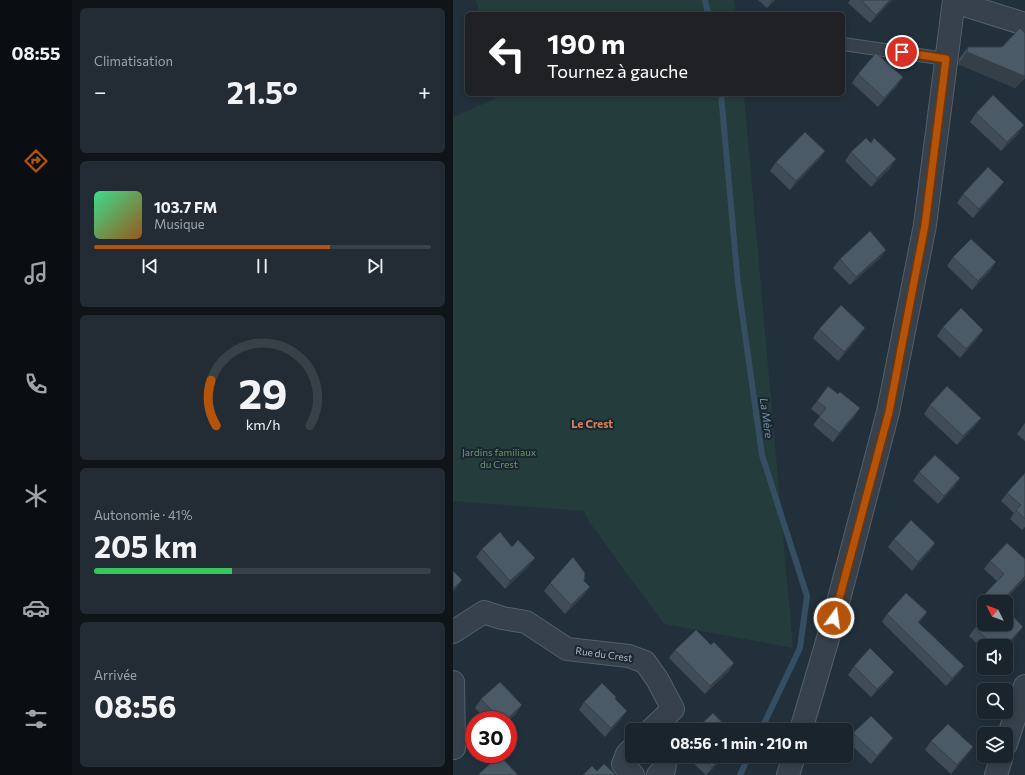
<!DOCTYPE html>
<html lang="fr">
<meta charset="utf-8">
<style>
:root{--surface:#1a242c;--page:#232c34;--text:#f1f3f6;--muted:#9fa4a9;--line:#384148;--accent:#b45309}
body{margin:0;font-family:Commissioner,sans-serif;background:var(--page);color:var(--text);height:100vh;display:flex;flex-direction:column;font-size:15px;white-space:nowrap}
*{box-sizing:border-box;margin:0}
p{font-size:13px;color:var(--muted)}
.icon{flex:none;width:22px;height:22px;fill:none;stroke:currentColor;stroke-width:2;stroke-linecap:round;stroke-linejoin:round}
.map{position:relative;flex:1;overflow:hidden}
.details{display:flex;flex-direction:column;gap:8px;padding:8px;background:#0e1418;width:381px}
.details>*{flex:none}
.hud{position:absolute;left:12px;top:12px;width:380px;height:84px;border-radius:6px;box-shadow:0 2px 6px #0003,0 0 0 1px var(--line);background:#202124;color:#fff;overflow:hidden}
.needle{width:26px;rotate:312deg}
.tools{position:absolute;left:524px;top:595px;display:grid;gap:8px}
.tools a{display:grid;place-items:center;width:36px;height:36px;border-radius:6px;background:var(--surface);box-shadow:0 2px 6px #0003,0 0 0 1px var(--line);font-size:20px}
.speed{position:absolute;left:12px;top:711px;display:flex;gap:8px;font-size:20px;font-weight:700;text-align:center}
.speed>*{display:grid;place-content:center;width:52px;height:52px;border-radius:50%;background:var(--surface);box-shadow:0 2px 6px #0003,0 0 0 1px var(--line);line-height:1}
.speed .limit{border:6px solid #d22;background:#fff;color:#111}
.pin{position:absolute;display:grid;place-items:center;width:34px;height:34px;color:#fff;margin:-17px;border:2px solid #fff;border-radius:50%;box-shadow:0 1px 4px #0007}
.me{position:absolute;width:44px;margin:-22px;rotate:14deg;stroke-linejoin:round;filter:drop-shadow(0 0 3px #0008)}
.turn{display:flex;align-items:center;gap:14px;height:84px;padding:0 16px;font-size:18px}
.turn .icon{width:52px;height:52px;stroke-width:2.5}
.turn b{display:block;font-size:28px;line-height:34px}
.big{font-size:30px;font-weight:700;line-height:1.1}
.details .card{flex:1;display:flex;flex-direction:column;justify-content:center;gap:6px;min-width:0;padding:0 14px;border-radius:6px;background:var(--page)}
.details .dial{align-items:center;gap:0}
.dial svg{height:104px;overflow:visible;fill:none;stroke:var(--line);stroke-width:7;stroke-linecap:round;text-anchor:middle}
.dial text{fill:var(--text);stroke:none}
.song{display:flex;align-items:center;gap:12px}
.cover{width:48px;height:48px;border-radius:6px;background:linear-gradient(135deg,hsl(150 70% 55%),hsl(30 70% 35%))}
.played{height:4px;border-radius:2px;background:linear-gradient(90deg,var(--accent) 70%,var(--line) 70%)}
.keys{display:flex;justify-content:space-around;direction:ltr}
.heat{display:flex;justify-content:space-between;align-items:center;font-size:22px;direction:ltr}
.charge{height:6px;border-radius:3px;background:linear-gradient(90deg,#34c759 41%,var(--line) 0)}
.trip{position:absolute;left:172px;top:723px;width:228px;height:40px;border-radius:6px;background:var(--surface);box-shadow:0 2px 6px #0003,0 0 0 1px var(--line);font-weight:700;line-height:40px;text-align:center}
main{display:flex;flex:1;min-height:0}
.dock{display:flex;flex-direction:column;width:72px;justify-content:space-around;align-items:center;background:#0a0e12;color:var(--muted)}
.dock .icon{width:28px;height:28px}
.dock .selected{color:var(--accent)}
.dock b{font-size:18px;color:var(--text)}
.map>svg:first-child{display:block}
.green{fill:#243c3b}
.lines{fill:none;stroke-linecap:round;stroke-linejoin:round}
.stream{stroke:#354e62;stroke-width:6}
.service-casing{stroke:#545f69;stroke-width:14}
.minor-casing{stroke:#545f69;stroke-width:24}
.service{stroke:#36414b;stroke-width:12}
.minor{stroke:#36414b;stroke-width:22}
.wall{fill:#404d59}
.shaded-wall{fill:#343f48}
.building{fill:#4a5a67;stroke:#343f48}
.route-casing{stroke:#753606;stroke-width:10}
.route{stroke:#b45309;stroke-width:7}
.labels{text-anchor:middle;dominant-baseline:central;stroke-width:4;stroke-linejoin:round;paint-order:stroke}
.park-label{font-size:10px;fill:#67986c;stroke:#1b262f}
.street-label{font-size:10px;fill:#b1bcc7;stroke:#1b262f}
.water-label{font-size:11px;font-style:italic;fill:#7091aa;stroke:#1b262f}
.neighbourhood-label{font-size:11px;font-weight:bold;fill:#d4825e;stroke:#1b262f}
</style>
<main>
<nav class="dock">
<b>08:55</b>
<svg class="icon selected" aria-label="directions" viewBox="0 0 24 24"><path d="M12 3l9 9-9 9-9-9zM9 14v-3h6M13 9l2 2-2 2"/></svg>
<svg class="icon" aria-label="music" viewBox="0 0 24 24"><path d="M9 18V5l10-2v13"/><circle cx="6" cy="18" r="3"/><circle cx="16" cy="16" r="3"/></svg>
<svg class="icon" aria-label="phone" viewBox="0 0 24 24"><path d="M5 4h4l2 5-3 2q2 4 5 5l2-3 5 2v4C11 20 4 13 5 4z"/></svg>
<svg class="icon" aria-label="climate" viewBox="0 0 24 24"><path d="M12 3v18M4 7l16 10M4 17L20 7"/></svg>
<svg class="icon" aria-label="car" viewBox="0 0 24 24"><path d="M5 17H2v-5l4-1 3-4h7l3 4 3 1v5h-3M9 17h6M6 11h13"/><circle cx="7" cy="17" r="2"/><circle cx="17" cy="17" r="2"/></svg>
<svg class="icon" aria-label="filters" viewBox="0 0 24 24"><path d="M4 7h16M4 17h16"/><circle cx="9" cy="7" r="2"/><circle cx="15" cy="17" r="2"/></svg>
</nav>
<section class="details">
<div class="card"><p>Climatisation</p>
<div class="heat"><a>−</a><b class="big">21.5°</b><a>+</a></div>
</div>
<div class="card">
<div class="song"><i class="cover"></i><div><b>103.7 FM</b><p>Musique</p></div></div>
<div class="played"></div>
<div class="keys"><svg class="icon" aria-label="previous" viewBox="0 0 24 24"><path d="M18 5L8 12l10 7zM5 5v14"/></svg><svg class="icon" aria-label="pause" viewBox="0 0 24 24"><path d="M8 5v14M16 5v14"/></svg><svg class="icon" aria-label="next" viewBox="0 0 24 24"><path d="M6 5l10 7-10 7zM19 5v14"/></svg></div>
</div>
<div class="card dial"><svg viewBox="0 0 100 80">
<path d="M14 69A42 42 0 1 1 86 69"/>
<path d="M14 69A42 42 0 0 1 10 34" stroke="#b45309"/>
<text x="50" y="56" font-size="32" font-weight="700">29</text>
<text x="50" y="72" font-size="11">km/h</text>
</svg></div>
<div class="card"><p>Autonomie · 41%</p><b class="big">205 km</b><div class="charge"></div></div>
<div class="card"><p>Arrivée</p><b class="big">08:56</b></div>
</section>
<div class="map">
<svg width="572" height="775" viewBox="0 0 572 775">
<rect width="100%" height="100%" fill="#22303b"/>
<g class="green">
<path d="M23 0H281L283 14H26Z"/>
<path d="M41 94H291L340 648 211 624 137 523 131 511 0 501V117L42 99Z"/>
</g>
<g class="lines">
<g class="stream">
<path d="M252 0 255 14"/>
<path d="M268 94 285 284 309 455 354 596 347 648 308 730"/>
<path d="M287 775 296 756"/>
</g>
<defs>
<path id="service" d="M390 44 493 59"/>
<g id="minor">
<path d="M502 2 572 24"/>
<path d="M0 632 31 612 49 618 73 622 114 649 176 656 192 662 204 679 220 709 198 730"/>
<path d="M0 682 1 748"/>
<path d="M348 730 381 618 435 412 472 225 501 0"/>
<path d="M553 744 572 686"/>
<path d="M179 749 174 754 170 764 180 775"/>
<path d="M205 775 211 770 213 756"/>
<path d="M335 775 341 756"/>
<path d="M543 775 549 756"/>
</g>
</defs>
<use href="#service" class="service-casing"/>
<use href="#minor" class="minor-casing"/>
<use href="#service" class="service"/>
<use href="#minor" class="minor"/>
</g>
<g class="wall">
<path d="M305 0H322L314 8Z"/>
<path d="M397 0H439L417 23 395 3Z"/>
<path d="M572 33V78L562 88 505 64 506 59 515 47H549Z"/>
<path d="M405 74 444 86 425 107 399 83Z"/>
<path d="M523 113 565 134 548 151 517 122Z"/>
<path d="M372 151 366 159 337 190 317 171 323 162Z"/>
<path d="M398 152 437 168 418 187 392 161Z"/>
<path d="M545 190 520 218 504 203 510 194Z"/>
<path d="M500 257 543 262 537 271 519 290 494 266Z"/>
<path d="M427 258 397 285 380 268 387 259Z"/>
<path d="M490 327 530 330 524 339 507 358 484 336Z"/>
<path d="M366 329 406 337 385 361 360 338Z"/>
<path d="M385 394 407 408 401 417 380 442 360 425 367 416 358 409 364 401Z"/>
<path d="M477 405 528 418 522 426 504 445 471 414Z"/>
<path d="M572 423V441L564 434Z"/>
<path d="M466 472 507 478 501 487 485 504 460 481Z"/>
<path d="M572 473V527L569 530 557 519 561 513 548 501 554 493Z"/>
<path d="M441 539 482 543 476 552 459 571 435 547Z"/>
<path d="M59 547 76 566 52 589 23 557 29 549Z"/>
<path d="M572 559V579L550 602H531V610L524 604 530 596 544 581 531 569 537 561Z"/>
<path d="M131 581V595L112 614 91 591 97 583Z"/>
<path d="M474 612 466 623 511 666 505 674 493 686 429 622 434 614Z"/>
<path d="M522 628 564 635 553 647V646H531V650L516 636Z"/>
<path d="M222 650 281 663 276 671 252 694 216 658Z"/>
<path d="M401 666 441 672 435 680 418 697 395 675Z"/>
<path d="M28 699 63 714 55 721V720H34L22 708Z"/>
<path d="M162 699 168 719 152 737 126 710 131 702Z"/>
<path d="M400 733 434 746 418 764 394 741Z"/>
<path d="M478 741 514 755 498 774 472 750Z"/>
<path d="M248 756H272L253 775 242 765Z"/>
</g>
<g class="shaded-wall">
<path d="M319 0H322L314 8Z"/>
<path d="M437 0H439L417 23 423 15Z"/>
<path d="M514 52 572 75V78L562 88 505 64Z"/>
<path d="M450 77 444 86 425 107 431 98Z"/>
<path d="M571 125 565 134 548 151 554 142Z"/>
<path d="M372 151 366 159 337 190 343 181Z"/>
<path d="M443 159 437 168 418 187 424 178Z"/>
<path d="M551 182 545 190 520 218 526 209Z"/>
<path d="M433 250 427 258 397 285 403 277Z"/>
<path d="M543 262 537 271 519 290 525 281Z"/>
<path d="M412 328 406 337 385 361 391 352Z"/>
<path d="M530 330 524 339 507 358 513 349Z"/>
<path d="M407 408 401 417 380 442 386 433Z"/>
<path d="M528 418 522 426 504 445 510 436Z"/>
<path d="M507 478 501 487 485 504 491 496Z"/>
<path d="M482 543 476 552 459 571 465 562Z"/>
<path d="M82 558 76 566 52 589 57 581Z"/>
<path d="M572 576V579L550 602H548Z"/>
<path d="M9 580 4 588 0 592V589Z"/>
<path d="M137 587 131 595 112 614 118 605Z"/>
<path d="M474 612 468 621 459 630 465 622Z"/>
<path d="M570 627 564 635 553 647V646H552Z"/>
<path d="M281 663 276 671 252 694 257 686Z"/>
<path d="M511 666 505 674 493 686 499 678Z"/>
<path d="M441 672 435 680 418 697 424 689Z"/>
<path d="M69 705 63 714 55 721V720H53Z"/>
<path d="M174 711 168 719 152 737 158 728Z"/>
<path d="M440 738 434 746 418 764 424 756Z"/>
<path d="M520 747 514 755 498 774 504 765Z"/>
<path d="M270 756H272L253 775 259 767Z"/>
</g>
<g class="building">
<path d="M408 0H437L423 15Z"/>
<path d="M567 28 572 33V75L571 76 514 52 515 47H549Z"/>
<path d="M423 53 450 77 431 98 405 74Z"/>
<path d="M540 95 571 125 554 142 523 113Z"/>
<path d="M352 132 372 151 343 181 323 162Z"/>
<path d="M413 138 418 143 421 138 443 159 424 178 398 152Z"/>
<path d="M535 167 551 182 526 209 510 194Z"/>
<path d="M417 231 433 250 403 277 387 259Z"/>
<path d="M518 239 543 262 525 281 500 257Z"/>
<path d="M388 305 412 328 391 352 366 329Z"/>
<path d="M508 308 530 330 513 349 490 327Z"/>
<path d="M375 386 385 394 387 392 407 408 386 433 366 417 373 408 364 401Z"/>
<path d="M494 386 528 418 510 436 477 405Z"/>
<path d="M482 455 507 478 491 496 466 472Z"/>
<path d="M572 473V519L563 510 568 505 554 493Z"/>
<path d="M458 520 482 543 465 562 441 539Z"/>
<path d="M47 532 59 547 65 540 82 558 57 581 29 549Z"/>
<path d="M554 543 572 559V576L548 602H537L530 596 551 574 537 561Z"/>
<path d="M120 557 132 573 131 581 137 587 118 605 97 583Z"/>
<path d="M0 571 9 580 0 589Z"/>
<path d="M453 593 474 612 465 622 511 666 499 678 434 614Z"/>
<path d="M553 609 570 627 552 646H541L522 628 531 618V624H553Z"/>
<path d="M243 630 258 645 261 642 281 663 257 686 222 650Z"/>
<path d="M417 648 441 672 424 689 401 666Z"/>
<path d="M47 682 69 705 53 720H48L28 699Z"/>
<path d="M149 683 163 697 162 699 174 711 158 728 131 702Z"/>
<path d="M260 713 276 730H242Z"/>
<path d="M418 716 440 738 424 756 400 733Z"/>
<path d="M495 724 520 747 504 765 478 741Z"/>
<path d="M46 755 65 775H25Z"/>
<path d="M248 756H270L259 767Z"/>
<path d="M151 764 162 774 161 775H130L139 766 144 771Z"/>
</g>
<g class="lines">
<defs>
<path id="route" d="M381 618 436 412 472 225 493 59 449 52"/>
</defs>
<use href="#route" class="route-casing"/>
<use href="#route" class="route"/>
</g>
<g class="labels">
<g class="park-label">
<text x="46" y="452">Jardins familiaux<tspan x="46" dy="12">du Crest</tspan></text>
</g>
<g class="street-label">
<text transform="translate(151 654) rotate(8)">Rue du Crest</text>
</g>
<g class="water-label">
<text transform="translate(314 418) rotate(82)">La Mère</text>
</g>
<g class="neighbourhood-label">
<text x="139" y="423">Le Crest</text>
</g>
</g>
</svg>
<div class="tools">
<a><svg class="needle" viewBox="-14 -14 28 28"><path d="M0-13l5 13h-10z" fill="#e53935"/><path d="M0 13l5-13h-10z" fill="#9fa4a9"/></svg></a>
<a><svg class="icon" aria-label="sound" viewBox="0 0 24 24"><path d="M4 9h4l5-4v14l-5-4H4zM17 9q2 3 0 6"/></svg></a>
<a><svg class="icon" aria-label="search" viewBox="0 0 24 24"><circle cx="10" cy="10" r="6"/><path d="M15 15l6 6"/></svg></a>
<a><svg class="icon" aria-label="layers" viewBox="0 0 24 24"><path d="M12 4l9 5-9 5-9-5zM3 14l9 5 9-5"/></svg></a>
</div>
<div class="speed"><div class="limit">30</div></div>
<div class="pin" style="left:449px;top:52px;background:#d93025"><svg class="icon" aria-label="arrive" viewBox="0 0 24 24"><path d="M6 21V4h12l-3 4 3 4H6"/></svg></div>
<svg class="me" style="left:381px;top:618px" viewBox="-20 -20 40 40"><circle r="17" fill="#b45309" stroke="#fff" stroke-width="3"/><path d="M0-11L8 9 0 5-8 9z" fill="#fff"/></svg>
<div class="trip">08:56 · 1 min · 210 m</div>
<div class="hud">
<div class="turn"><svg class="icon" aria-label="left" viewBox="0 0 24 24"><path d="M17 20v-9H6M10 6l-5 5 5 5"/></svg><div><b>190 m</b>Tournez à gauche</div></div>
</div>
</div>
</main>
